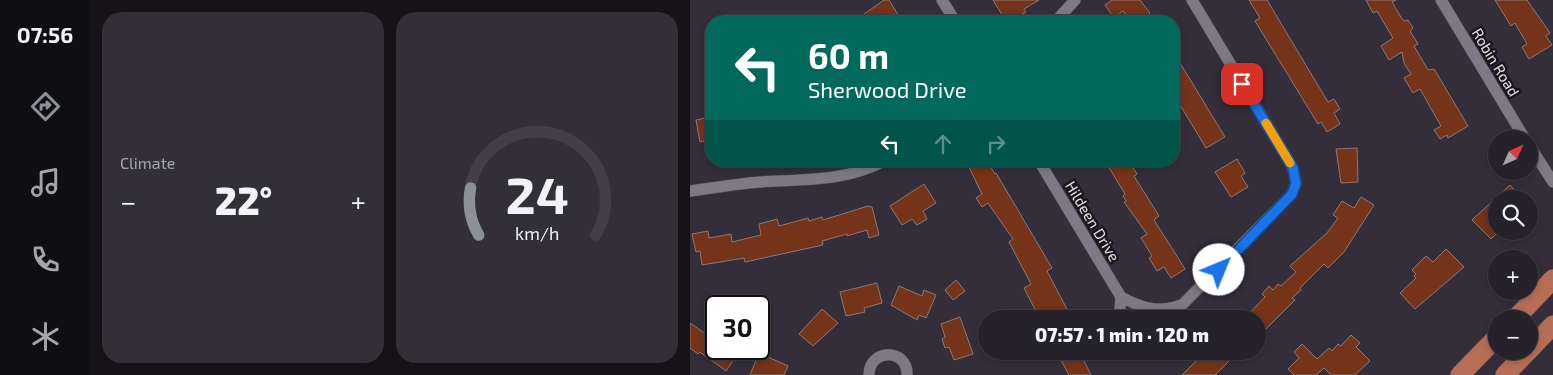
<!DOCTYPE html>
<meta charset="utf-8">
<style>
:root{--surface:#26222b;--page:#322f37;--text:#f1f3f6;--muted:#a4a4a9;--line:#423f47;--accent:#8c9099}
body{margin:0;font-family:"Exo 2",sans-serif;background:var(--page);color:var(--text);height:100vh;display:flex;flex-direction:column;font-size:19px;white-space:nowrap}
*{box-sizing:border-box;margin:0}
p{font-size:16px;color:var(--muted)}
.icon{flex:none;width:28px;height:28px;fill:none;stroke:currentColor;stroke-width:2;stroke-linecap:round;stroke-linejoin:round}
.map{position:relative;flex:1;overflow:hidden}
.details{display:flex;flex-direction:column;gap:12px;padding:12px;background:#151318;width:600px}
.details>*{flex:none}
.banner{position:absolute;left:15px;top:15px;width:475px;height:152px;border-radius:20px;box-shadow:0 2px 8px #0003,0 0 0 1px var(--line);background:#00695c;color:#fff;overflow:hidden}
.needle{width:32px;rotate:45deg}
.controls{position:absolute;left:798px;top:130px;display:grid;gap:10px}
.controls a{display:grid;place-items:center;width:50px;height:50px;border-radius:50%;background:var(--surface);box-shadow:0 2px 8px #0003,0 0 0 1px var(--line);font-size:25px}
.speed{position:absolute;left:15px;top:295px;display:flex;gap:10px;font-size:25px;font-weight:700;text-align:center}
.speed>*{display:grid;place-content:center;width:65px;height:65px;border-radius:50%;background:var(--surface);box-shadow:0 2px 8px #0003,0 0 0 1px var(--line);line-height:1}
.speed .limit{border:2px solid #111;border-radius:8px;background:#fff;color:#111}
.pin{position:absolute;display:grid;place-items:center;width:42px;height:42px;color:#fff;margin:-21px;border-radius:10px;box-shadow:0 2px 8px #0006}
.me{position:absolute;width:55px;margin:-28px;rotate:45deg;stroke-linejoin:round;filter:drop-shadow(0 0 4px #0008)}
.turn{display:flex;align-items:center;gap:18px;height:105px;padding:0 20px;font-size:22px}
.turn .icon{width:65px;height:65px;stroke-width:2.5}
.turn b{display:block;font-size:35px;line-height:42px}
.lanes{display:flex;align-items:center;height:48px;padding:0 20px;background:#0003;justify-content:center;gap:25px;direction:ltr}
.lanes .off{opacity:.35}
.big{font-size:38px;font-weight:800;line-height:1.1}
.details .card{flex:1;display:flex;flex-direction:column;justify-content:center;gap:8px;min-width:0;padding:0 18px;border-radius:20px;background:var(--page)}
.details .dial{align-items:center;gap:0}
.dial svg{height:130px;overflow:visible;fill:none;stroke:var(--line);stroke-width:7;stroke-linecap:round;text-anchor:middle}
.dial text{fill:var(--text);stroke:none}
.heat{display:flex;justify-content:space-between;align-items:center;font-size:28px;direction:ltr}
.details .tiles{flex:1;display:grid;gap:12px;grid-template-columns:repeat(2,1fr)}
.trip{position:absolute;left:288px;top:310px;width:288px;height:50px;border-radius:25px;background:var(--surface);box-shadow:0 2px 8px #0003,0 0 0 1px var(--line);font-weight:800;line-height:50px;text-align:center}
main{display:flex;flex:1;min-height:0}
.menu{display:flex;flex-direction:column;width:90px;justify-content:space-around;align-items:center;background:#0f0e11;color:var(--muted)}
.menu .icon{width:35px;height:35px}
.menu .current{color:var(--accent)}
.menu b{font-size:22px;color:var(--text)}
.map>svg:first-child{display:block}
.building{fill:#753319;stroke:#8b7b75}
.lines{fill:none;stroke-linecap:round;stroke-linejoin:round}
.minor-casing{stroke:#4f4b54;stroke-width:12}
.primary-casing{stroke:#4f4b54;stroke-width:20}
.minor{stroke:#7f7886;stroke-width:11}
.primary{stroke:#b86e55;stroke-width:19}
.route-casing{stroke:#114b97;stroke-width:12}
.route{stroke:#1a73e8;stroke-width:9}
.slow{stroke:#f59e0b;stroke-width:9}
.labels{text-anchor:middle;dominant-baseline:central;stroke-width:5;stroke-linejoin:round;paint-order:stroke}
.street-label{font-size:15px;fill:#e4e0e7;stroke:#1a171c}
</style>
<main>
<nav class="menu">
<b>07:56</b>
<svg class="icon current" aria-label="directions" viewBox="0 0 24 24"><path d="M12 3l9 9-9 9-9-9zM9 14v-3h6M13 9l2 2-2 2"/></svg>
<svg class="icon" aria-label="music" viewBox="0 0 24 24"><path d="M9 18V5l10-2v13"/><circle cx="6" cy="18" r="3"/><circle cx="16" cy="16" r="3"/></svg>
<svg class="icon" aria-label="phone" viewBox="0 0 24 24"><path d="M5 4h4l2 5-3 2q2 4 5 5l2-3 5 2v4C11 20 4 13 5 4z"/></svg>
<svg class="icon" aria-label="climate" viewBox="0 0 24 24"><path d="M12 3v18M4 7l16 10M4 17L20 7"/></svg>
</nav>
<section class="details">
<div class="tiles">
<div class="card"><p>Climate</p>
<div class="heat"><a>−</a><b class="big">22°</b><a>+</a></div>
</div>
<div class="card dial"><svg viewBox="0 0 100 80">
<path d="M14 69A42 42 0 1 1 86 69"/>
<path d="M14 69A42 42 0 0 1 9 40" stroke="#8c9099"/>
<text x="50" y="56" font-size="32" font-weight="700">24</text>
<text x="50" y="72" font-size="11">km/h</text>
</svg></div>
</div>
</section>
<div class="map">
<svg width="863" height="375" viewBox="0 0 863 375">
<rect width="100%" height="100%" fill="#332e39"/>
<g class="building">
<path d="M194 0H199L212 21H164Z"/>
<path d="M303 0H349L334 9 336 12 321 21H316Z"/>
<path d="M422 0H450L460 13 450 21H440L433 11 424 18 415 5Z"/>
<path d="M559 0H577L638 102 644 99 650 109 644 113 650 124 637 132 631 122 628 124 565 21 570 18Z"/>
<path d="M676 0H706L702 2 712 19 715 21 718 20 723 28 720 31 728 44 724 46 738 70 744 69 778 126 758 138 757 135 750 139 744 130 751 126 730 89 723 93 714 78 721 74 714 63 712 52 699 60 691 46 703 38 687 11 683 13Z"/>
<path d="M805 0H837L860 33 856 36 862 45 839 59 832 47 837 44 825 23 821 26Z"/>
<path d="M484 53 535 137 516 148 484 95Z"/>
<path d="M21 117V139L10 142 6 120Z"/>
<path d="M667 148 668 182 651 183 646 149Z"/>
<path d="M547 159 555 173 551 176 558 187 541 197 525 172Z"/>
<path d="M276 161H297L305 174 306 173 362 268 357 271 379 313 369 319H350L334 288 341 284 319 242 323 239 298 203 292 207 286 198 292 194Z"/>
<path d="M415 161H439L447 174 444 176 469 216 464 220 495 269 481 278 474 267 467 271 459 258 462 256 451 238 457 234 434 202 436 201 433 196 435 194Z"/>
<path d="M234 184 246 203 233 211 237 219 227 225 222 219 212 225 200 206Z"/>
<path d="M820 185 832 199H806V234L801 239 782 220Z"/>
<path d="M671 197 684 205 654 252 638 268 634 264 610 288 611 290 602 298 605 300 566 339V319H554L575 297 572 294 579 286 583 290 588 284 591 286 606 272 600 266 637 233 648 218 643 215 652 201 664 208Z"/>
<path d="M178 206 182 207 189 235 179 238 177 230 157 236V234L132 241 133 245 55 262 54 258 12 265 10 251 6 252 2 234 18 231 19 238 41 234 42 242 71 235 69 224 87 219 89 226 118 218 119 221 132 217 133 220Z"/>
<path d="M756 249 774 267 725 309 710 293 726 278 724 276 726 274 722 270 736 256 743 262Z"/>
<path d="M266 280 275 291 263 300 255 290Z"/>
<path d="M187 283 192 303 174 308 175 312 156 316 150 292Z"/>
<path d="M209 286 232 296 234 290 246 295 236 318 229 315 227 320 201 305Z"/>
<path d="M132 309 148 323 123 346 109 334Z"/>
<path d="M270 317 283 354 264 360 259 347 255 348 252 339 255 337 251 324Z"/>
<path d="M0 323 26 341V349H37L47 355 36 371 10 352 8 354 0 348Z"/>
<path d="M661 335 670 343 666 347 680 361 665 375H641L634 368 626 375H604L598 369 609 358 604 352 612 344 627 359 639 348 642 351 648 344 651 346Z"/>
<path d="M389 351 401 375H379L371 360Z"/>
<path d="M516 351H549L525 375H492Z"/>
<path d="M69 353 98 366 94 375H60Z"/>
</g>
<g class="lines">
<defs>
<g id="minor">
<path d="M252 0 265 21"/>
<path d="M751 0 835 139"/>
<path d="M366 21 385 0"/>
<path d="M839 145 863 182"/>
<path d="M349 161 431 297C451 308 471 314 493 304L602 194 606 183 603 168 502 0"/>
<path d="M0 191C23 188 46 184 69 182 112 179 155 182 194 161"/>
<path d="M429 319 431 297"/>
<path d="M179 375C179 348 218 348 217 375"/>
</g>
<g id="primary">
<path d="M825 319 863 279"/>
<path d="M839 350 863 325"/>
<path d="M770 375 806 338"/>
<path d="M815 375 838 351"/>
</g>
</defs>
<use href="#minor" class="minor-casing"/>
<use href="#primary" class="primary-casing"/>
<use href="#minor" class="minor"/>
<use href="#primary" class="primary"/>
</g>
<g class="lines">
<defs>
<path id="route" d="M529 270 602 194 606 184 603 168 552 84"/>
</defs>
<use href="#route" class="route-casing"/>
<use href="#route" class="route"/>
<path class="slow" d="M576 123 600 163"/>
</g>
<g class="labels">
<g class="street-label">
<text transform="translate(806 62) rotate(59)">Robin Road</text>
<text transform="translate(403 221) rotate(59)">Hildeen Drive</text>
</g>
</g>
</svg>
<div class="controls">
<a><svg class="needle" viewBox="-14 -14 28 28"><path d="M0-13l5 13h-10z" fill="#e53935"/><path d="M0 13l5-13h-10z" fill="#a4a4a9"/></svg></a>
<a><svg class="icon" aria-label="search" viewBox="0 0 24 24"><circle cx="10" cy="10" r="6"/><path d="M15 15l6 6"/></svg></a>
<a>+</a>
<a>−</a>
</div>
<div class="speed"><div class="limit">30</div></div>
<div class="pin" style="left:552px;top:84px;background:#d93025"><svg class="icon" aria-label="arrive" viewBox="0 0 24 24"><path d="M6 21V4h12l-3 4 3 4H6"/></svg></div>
<svg class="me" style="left:529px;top:270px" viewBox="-20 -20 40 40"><circle r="19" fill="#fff"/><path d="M0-13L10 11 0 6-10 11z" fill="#1a73e8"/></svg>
<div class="trip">07:57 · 1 min · 120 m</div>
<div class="banner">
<div class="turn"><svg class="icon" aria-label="left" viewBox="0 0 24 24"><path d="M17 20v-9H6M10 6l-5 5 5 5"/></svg><div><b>60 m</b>Sherwood Drive</div></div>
<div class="lanes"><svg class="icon" aria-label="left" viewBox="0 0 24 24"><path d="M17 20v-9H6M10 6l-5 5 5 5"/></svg><svg class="icon off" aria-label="ahead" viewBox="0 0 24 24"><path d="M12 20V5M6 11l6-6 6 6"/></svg><svg class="icon off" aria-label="right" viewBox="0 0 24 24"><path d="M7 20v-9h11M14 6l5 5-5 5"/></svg></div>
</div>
</div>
</main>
